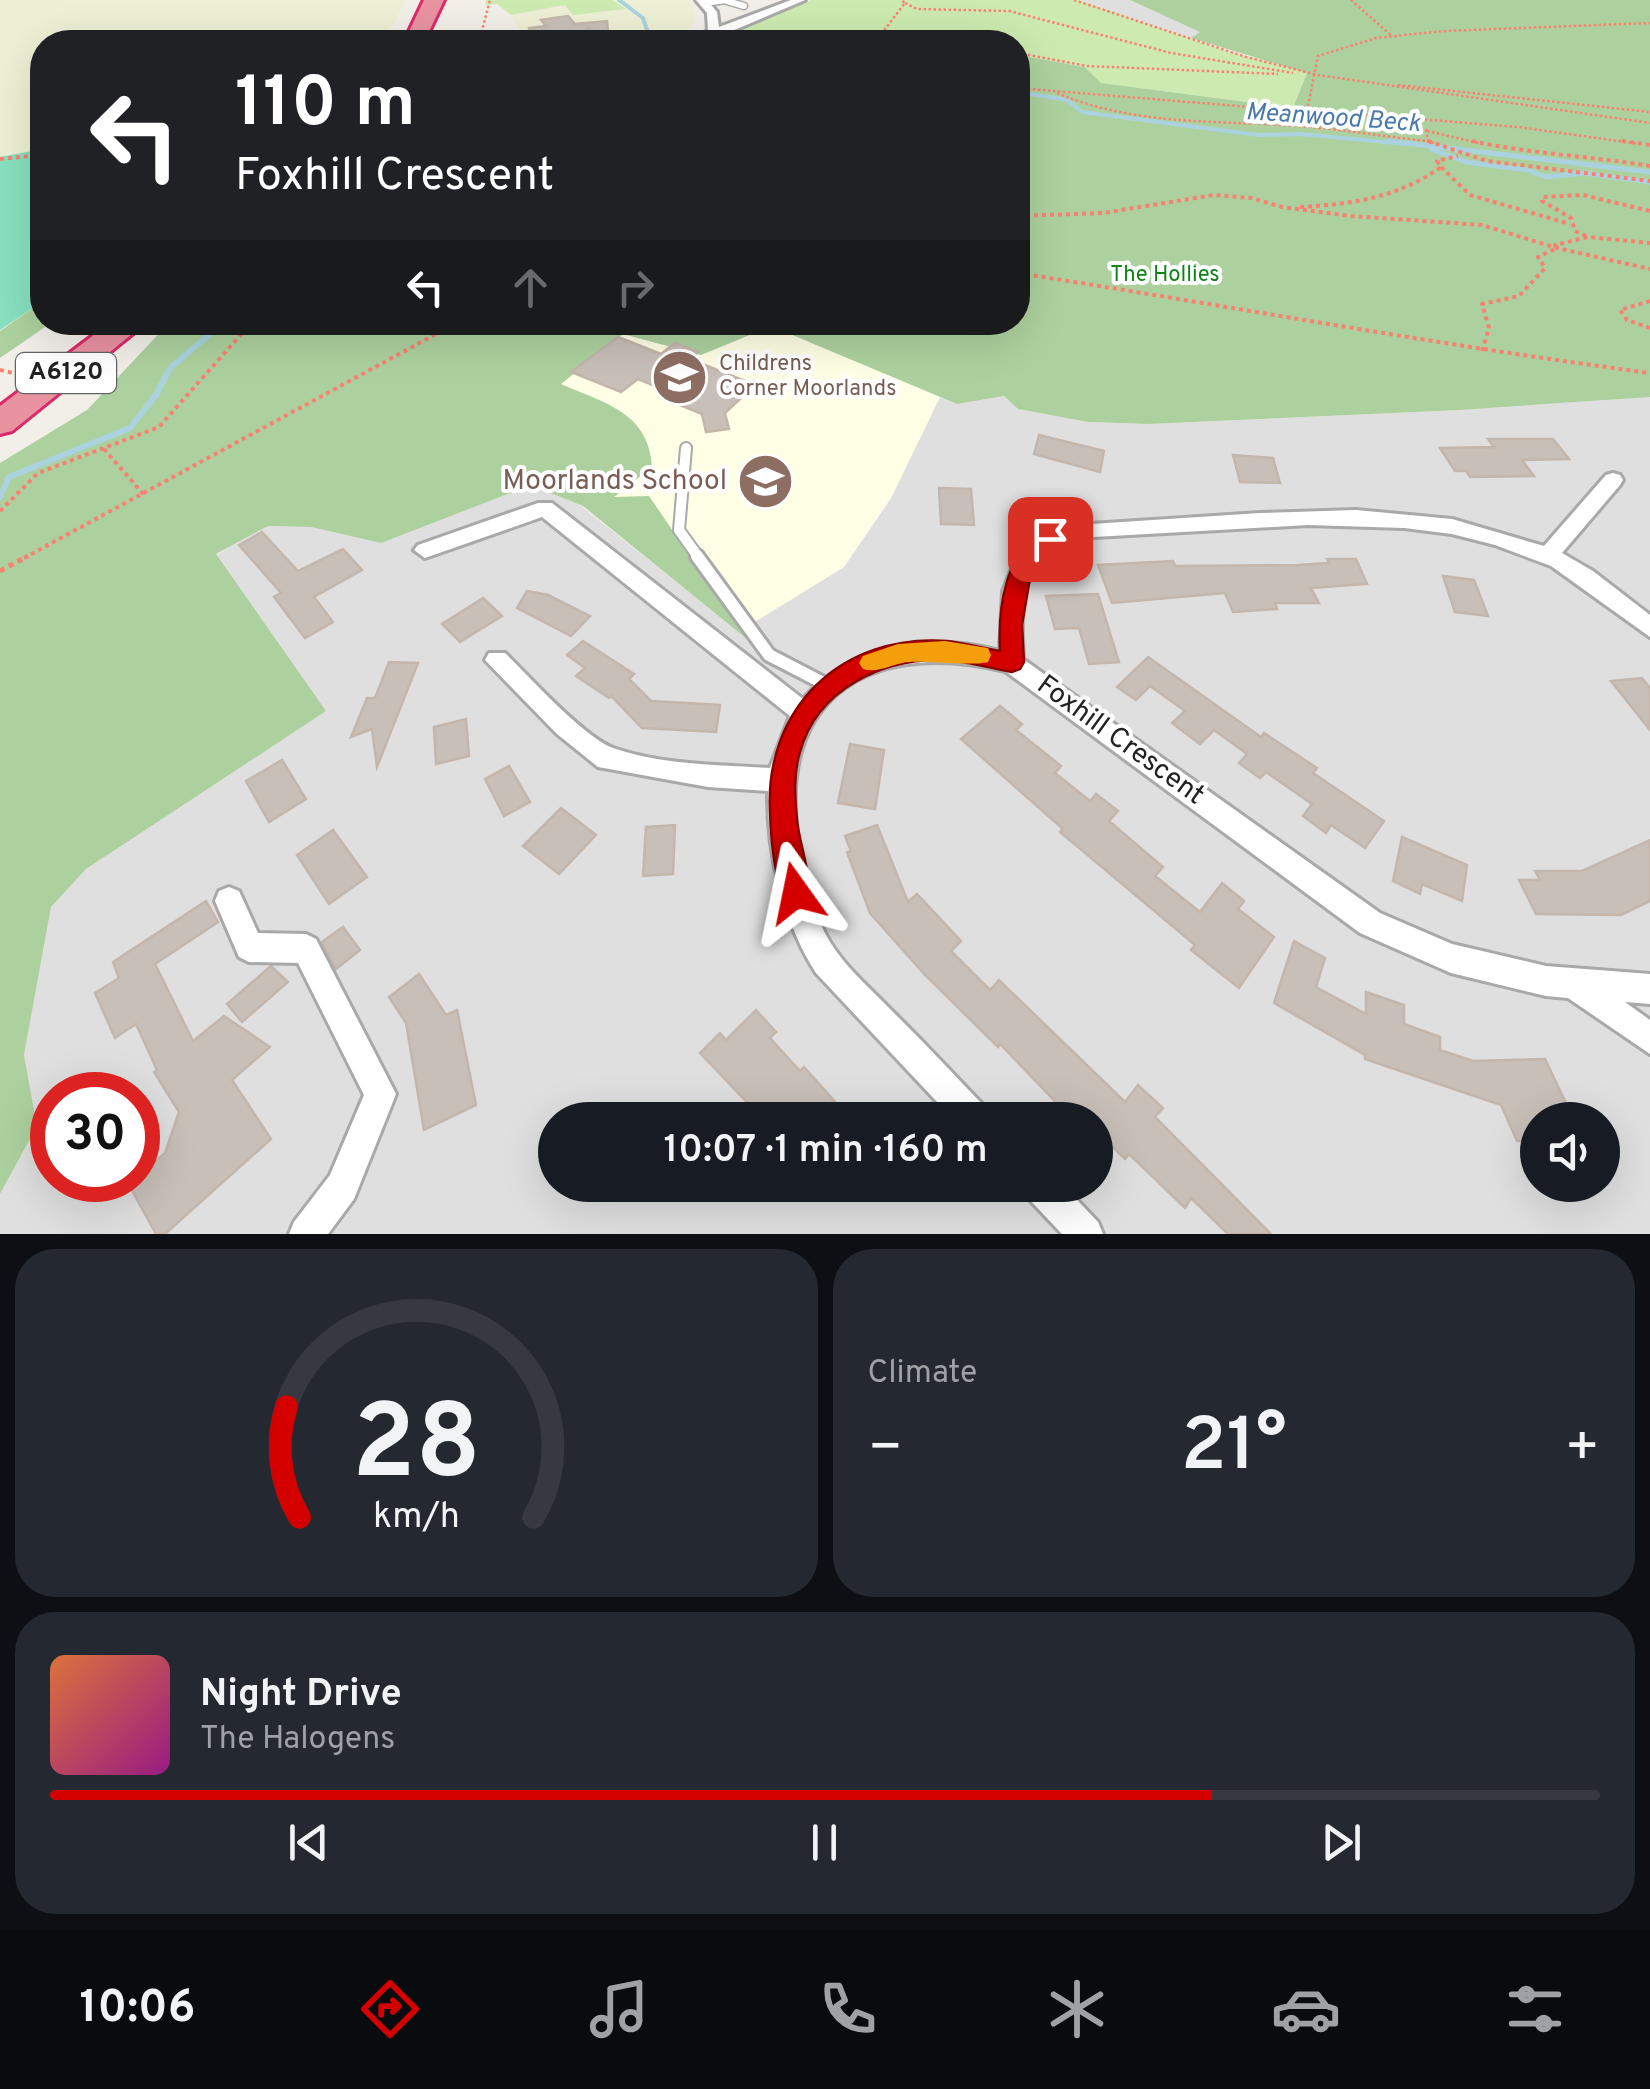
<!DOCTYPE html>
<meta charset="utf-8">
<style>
:root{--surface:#171b24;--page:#242831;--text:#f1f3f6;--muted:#9ea1a6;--line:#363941;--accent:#d40000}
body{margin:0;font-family:Overpass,sans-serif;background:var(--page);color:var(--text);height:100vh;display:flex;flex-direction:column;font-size:38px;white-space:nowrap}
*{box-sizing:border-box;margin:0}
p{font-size:32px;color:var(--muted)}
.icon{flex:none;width:55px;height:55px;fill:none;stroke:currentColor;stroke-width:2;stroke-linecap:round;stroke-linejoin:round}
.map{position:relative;height:1234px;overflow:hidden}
.sheet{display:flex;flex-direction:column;gap:15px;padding:15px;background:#0d0f14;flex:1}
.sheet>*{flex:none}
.top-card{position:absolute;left:30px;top:30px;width:1000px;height:305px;border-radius:40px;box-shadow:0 10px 40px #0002;background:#202124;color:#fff;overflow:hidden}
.controls{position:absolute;left:1520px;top:1102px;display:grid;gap:20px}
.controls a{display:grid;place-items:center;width:100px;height:100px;border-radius:50%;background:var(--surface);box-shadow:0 10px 40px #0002;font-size:50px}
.speed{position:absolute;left:30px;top:1072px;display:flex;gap:20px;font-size:50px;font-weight:700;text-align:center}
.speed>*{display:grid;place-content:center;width:130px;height:130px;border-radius:50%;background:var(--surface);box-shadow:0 10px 40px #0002;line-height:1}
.speed .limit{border:15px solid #d22;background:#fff;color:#111}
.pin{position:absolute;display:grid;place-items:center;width:85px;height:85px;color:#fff;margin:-42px;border-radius:20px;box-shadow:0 5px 15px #0006}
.me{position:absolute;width:110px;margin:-55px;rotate:348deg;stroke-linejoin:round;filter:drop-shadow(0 0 8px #0008)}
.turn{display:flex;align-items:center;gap:35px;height:210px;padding:0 40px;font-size:45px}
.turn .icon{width:130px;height:130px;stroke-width:2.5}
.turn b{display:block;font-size:70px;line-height:85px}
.lanes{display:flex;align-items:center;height:95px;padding:0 40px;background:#0003;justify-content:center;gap:50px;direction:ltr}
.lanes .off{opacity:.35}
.big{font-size:75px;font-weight:600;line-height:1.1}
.sheet .widget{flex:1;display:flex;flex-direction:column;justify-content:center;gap:15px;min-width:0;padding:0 35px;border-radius:40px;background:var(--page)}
.sheet .dial{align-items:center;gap:0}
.dial svg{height:260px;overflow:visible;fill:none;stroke:var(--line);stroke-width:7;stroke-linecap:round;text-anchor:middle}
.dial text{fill:var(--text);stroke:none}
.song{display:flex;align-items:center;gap:30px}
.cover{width:120px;height:120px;border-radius:15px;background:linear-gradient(135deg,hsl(20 70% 55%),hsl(310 70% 35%))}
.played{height:10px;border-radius:5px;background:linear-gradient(90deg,var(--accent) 75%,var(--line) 75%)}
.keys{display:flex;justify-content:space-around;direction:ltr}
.heat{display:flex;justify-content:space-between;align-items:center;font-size:55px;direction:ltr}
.sheet .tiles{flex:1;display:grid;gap:15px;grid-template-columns:1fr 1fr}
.widget:last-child{grid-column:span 2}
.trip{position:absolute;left:538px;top:1102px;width:575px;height:100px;border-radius:50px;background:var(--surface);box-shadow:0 10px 40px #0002;font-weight:600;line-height:100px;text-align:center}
.tab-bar{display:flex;height:160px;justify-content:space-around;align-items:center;background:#090b0e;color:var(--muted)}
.tab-bar .icon{width:70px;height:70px}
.tab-bar .current{color:var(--accent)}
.tab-bar b{font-size:45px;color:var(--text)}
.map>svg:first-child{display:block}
.residential{fill:#e0dfdf;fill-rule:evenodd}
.education{fill:#ffffe5}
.farmland{fill:#eef0d5}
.grass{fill:#cdebb0}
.forest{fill:#add19e}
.pitch{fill:#88e0be}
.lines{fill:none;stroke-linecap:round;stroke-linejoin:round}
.stream-far2{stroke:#aad3df;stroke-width:4}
.stream-far1{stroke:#aad3df;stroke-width:5}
.stream{stroke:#aad3df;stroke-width:6}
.building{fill:#c7bfb8;stroke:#c4b6ab;stroke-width:2.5}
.lane-far2-casing{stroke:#a9a9a9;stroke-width:9}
.lane-far1-casing{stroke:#a9a9a9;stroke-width:14}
.lane-casing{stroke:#a9a9a9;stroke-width:18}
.street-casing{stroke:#a9a9a9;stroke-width:6}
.highway-casing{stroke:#dc2a67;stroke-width:6}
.path-far2{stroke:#fa8072;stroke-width:2.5;stroke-dasharray:2.5 2.5;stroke-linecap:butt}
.path-far1{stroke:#fa8072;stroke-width:4;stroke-dasharray:4 4;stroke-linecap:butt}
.path{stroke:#fa8072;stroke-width:5;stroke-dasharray:5 5;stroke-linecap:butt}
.lane-far2{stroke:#fff;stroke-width:6}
.lane-far1{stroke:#fff;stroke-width:10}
.lane{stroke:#fff;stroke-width:12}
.street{fill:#fff;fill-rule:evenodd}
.highway{fill:#e892a2;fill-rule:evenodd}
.route{fill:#d40000;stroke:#8a0000;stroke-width:2.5}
.slow{fill:#f59e0b}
.labels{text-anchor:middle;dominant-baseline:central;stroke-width:8;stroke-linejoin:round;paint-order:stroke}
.far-park-label{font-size:22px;fill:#0c8416;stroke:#fff}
.far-education-label{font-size:22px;fill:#785e54;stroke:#fff;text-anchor:start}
.far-water-label{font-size:25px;font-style:italic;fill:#4a7aab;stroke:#fff}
.shield{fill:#fff;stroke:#646464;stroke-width:2.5}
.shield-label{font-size:25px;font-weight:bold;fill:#222}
.education-label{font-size:28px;fill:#785e54;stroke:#fff;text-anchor:end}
.street-label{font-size:28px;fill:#222;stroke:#fff}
</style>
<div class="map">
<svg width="1650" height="1234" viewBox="0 0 1650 1234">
<rect width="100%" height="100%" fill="#f2efe9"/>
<g class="residential">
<path d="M1079 0H1130L1201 32 1191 38Z"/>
<path d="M1004 396 1018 409 1088 422 1148 424 1460 410 1650 397V1234H0V1194L37 1126 24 1055 51 907 86 869 164 816 216 555 268 526 311 527 381 543 531 484 577 503 747 638 753 623 844 567 891 498 940 397 957 404ZM52 1095H138V1180H52ZM555 1120H1095V1185H555ZM1538 1120H1602V1185H1538Z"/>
</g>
<path class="education" d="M771 326 940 397 891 498 844 567 753 623 747 639 649 497H612L560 384 623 334 701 355Z"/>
<g class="farmland">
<path d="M0 0H405L395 22 377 42H42V151L0 157Z"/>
<path d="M612 0H691L696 20 686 32 668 42H487L523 37 511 15 565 5 573 15 624 8Z"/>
</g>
<g class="grass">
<path d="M485 0H612L626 9 573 15 565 5 511 15 497 4 486 5Z"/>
<path d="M811 0H1079L1230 52 1308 71 1293 108 1100 83 1085 67 1018 55V42H771L729 34Z"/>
</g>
<g class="forest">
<path d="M1130 0H1650V397L1460 410 1148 424 1088 422 1018 409 1004 396 957 404 771 326 701 355 623 334 561 384C604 403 649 412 652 467L614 497 649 496 747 639 583 506 531 485 381 543 311 527 268 526 216 554 326 711 86 869 51 907 24 1055 37 1126 0 1194V463L87 410 169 323 1018 322V55L1085 67 1101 83 1293 108 1307 73 1191 38 1200 32Z"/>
<path d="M42 302V322L51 323 0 358V331Z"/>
</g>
<path class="pitch" d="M32 151H42V302L0 330V157Z"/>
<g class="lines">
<g class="stream-far2">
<path d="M619 0 643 18 651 42"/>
<path d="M1018 92 1067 100 1082 112 1258 135 1301 134 1406 144"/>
</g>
<g class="stream-far1">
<path d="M1388 141 1650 172"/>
<path d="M1431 149 1466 162 1528 170 1546 177 1583 173 1650 182"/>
<path d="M220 326 224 322"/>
</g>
<path class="stream" d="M0 497 9 477 130 428 156 395 170 368 223 323"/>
</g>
<g class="building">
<path d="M568 16 575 24 607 21 609 42H597L595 32 589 28 583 32V42H530L529 28 546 26 541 20Z"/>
<path d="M618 337 661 354 675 343 698 352 690 359 755 385 725 413 729 429 706 432 702 414 675 403 682 397 638 379 621 392 571 372Z"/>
<path d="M1039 435 1104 451 1100 472 1034 454Z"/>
<path d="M1488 439H1553L1569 459 1522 460 1534 476 1470 477 1466 471H1455L1440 448 1494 447Z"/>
<path d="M1233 455 1273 458 1280 483 1240 482Z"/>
<path d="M939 488 971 489 974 525 941 524Z"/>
<path d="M262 532 298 571 343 549 362 570 314 597 333 622 305 638 274 597 281 593 239 545Z"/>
<path d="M1327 559H1356L1367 584 1311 588 1319 603H1275L1277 609 1233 612 1225 593 1112 603 1098 565 1173 561 1175 566 1298 565 1329 563Z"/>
<path d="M1443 576 1474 580 1488 616 1455 612Z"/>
<path d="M527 591 548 595 590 616 571 636 517 608Z"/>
<path d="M1098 594 1119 662 1089 664 1079 628 1055 629 1046 596Z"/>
<path d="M483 598 502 616 460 642 442 624Z"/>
<path d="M583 641 634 674 629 679 651 701 720 705 716 732 642 728 611 696 609 698 576 676 585 668 567 655Z"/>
<path d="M1148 657 1261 737 1264 733 1317 768 1313 773 1384 821 1365 848 1331 825 1326 833 1303 816 1312 804 1266 772 1260 778 1239 763 1247 754 1214 730 1200 744 1172 723 1185 711 1150 686 1136 700 1117 687Z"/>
<path d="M389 662 418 663 377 767 372 729 351 737 367 698H375Z"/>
<path d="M1642 678 1650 688V730L1611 681Z"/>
<path d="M1000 706 1022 724 1016 730 1061 766 1055 773 1090 801 1096 794 1118 811 1109 821 1163 867 1155 876 1200 912 1222 883 1244 901 1238 909 1274 937 1239 988 1191 950 1195 945 1060 832 1063 829 961 739Z"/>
<path d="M466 719 469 756 436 764 434 727Z"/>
<path d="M850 744 884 750 875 809 838 803Z"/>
<path d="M282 760 306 799 269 822 246 781Z"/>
<path d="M509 766 530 802 504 816 485 779Z"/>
<path d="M561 808 596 835 559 874 523 846Z"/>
<path d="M675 825 673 874 643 876 646 827Z"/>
<path d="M877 825 908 902 917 894 961 941 951 951 990 990 999 980 1125 1102 1138 1085 1163 1108 1155 1117 1271 1234H1228L1191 1198 1185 1208 1129 1154 1125 1159 1095 1130V1120H1073L1000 1044 998 1047 925 975 870 913 847 852 851 851 845 836Z"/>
<path d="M333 830 367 877 329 904 297 855Z"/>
<path d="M1402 837 1467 865 1462 901 1422 884 1420 894 1393 881Z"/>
<path d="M1650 840V901L1621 915 1536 914 1519 880H1540L1535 871H1582Z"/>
<path d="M206 901 218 922 155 964 193 1041 224 1016 270 1047 232 1080 271 1139 165 1234H156L129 1185 165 1153 179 1112 154 1072 157 1070 136 1024 115 1038 95 993 119 978 113 962Z"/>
<path d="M343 927 360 950 336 969 322 942Z"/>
<path d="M1294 941 1325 958 1316 987 1366 1014V992L1404 1005V1024L1440 1037V1050L1473 1061 1545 1059 1574 1120H1538V1140L1517 1141 1501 1105 1365 1059V1055L1274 1003Z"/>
<path d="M271 966 288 982 242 1022 227 1004Z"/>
<path d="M419 974 446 1015 457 1010 476 1105 424 1130 406 1023 389 997Z"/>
<path d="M756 1010 776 1032 770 1038 800 1071 804 1067 837 1104 822 1120H764L700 1053 720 1033 726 1040Z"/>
</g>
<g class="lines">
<defs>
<g id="lane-far2">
<path d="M727 1 744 6"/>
<path d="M704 3 727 0"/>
<path d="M589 35 590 42"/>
</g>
<path id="lane-far1" d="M686 448 679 530 699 558"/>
<path id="lane" d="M697 556 769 655 829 686"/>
<g id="street">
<path d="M696 0H707L717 12 719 27 791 0H805L718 37 684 42 708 31 707 13Z"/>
<path d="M1613 473 1620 475 1623 480 1620 485 1562 553 1593 571 1650 615V637L1551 566 1495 545 1452 534 1404 528 1308 525 1094 537C1020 548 1019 595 1023 659L1380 913 1452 944 1546 966 1650 974V1004L1625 1002 1650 1020V1054L1568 998 1546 996 1451 973 1360 933 1005 671C863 636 769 704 801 855 808 884 814 916 830 942 846 968 870 988 891 1010 924 1042 955 1076 987 1109L992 1120H954L816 973C783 922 767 852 768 791L708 787 598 767 557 734 485 660 489 653H505C530 677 586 740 616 749 664 765 720 765 770 768L790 716 542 517 425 558 414 550 418 545 538 503H552L803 699C855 642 928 633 1000 651L1003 591 1016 558 1037 538 1076 525 1260 513 1356 510 1452 519 1544 546 1606 475Z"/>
<path d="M229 887 239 891 258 933 306 934 316 939 396 1094 354 1199 328 1234H289L294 1222 330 1175 364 1095 298 963 249 962 239 957 215 901 219 891Z"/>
<path d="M1022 1185H1063L1098 1222 1103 1234H1062L1027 1197Z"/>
</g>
<g id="highway">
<path d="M424 0H444L424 42H404Z"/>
<path d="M111 322H147L12 431 0 434V406Z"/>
</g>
</defs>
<use href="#lane-far2" class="lane-far2-casing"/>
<use href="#lane-far1" class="lane-far1-casing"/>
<use href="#lane" class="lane-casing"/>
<use href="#street" class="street-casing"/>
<use href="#highway" class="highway-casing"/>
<g class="path-far2">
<path d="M1074 0 1246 57 1318 75 1650 123"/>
<path d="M1351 0 1392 36"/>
<path d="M905 3 917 9 1009 11 1171 53 1293 73"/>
<path d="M746 40 758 42"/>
<path d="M479 42 490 0"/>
<path d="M875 42 905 3 901 0"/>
<path d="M1018 53 1087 66 1278 74"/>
<path d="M1398 85 1650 112"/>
<path d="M1018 88 1274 109 1426 130 1428 141 1435 144"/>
<path d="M1057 93C1135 126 1215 120 1298 126 1342 129 1385 137 1428 141"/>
<path d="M1307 111 1318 56 1376 38 1444 31 1650 23"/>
<path d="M1355 114 1518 127 1640 144"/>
<path d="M1427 131 1483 144"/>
</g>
<g class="path-far1">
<path d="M1428 141 1487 161 1650 181"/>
<path d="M1472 141C1531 154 1590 156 1650 166"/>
<path d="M1622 141 1650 145"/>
<path d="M0 159 42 155"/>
<path d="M1441 167 1470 195 1570 224"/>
<path d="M1300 207C1353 204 1397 198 1441 167L1437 161 1458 156"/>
<path d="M1018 216 1103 213 1214 195 1251 198 1282 207 1351 216 1482 225 1557 248 1650 269"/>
<path d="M1586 236 1575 231 1571 218 1542 201 1543 197 1583 195 1650 211"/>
<path d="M1018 273C1229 306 1438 345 1650 373"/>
<path d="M1650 301 1620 310 1627 320 1650 328"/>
<path d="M1482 351 1489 328 1482 304 1519 296 1545 268 1538 257 1557 248 1555 245 1588 237 1650 243"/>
<path d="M0 370 18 374"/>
<path d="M104 449 144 495"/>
<path d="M0 511 38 473 159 427 252 322"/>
<path d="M24 558 458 322"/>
</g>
<path class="path" d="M0 571 28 556"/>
<use href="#lane-far2" class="lane-far2"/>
<use href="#lane-far1" class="lane-far1"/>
<use href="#lane" class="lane"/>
<use href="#street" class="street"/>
<use href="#highway" class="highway"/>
</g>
<path class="route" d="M1050 532 1060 539 1038 560 1030 578 1022 625 1024 662 1020 669 1012 672C990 668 966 661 944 660 883 658 817 689 800 752 793 775 795 797 797 820 799 845 815 881 806 903L796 907 786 903C774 876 771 842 770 813 764 709 841 633 947 641 964 643 982 648 1000 651 998 610 1004 546 1050 532Z"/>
<path class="slow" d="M945 641 988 648 991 655 988 662C975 666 928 661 909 662 893 663 878 674 863 669L859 663 863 656 898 644Z"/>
<defs>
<symbol id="school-disc" viewBox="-11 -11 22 22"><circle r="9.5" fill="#8d6e63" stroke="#fff"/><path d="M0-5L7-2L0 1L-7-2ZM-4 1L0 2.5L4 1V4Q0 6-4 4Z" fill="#fff"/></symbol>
</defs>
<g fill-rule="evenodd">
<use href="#school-disc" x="648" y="346" width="63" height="63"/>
<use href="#school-disc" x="734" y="450" width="63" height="63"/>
</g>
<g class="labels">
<g class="far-park-label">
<text x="1165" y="275">The Hollies</text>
</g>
<g class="far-education-label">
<text x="719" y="364">Childrens<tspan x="719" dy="25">Corner Moorlands</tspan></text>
</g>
<g class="far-water-label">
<text transform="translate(1333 119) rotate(4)">Meanwood Beck</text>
</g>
<rect class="shield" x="16" y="353" width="100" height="40" rx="8"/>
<g class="shield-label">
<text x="66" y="373">A6120</text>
</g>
<g class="education-label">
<text x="727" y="482">Moorlands School</text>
</g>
<g class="street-label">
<text transform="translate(1120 741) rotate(36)">Foxhill Crescent</text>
</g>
</g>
</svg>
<div class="controls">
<a><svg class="icon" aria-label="sound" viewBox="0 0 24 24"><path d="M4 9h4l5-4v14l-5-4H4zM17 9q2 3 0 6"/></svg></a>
</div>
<div class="speed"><div class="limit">30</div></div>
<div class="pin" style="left:1050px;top:539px;background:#d93025"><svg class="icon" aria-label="arrive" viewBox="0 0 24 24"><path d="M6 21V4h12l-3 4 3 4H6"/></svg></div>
<svg class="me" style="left:796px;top:893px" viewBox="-20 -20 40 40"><path d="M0-17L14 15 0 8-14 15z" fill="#d40000" stroke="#fff" stroke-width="4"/></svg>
<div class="trip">10:07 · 1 min · 160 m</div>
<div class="top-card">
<div class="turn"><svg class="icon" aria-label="left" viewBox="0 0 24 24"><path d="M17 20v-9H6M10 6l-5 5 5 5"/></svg><div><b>110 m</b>Foxhill Crescent</div></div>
<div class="lanes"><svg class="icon" aria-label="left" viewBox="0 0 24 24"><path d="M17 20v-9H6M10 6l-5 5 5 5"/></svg><svg class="icon off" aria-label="ahead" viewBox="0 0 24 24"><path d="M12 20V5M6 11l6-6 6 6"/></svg><svg class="icon off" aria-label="right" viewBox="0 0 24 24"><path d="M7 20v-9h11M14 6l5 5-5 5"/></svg></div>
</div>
</div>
<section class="sheet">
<div class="tiles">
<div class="widget dial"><svg viewBox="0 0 100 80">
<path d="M14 69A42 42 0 1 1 86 69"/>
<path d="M14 69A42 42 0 0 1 10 35" stroke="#d40000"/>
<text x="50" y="56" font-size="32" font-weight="700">28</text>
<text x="50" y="72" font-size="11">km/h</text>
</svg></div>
<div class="widget"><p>Climate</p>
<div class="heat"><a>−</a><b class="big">21°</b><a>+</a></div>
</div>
<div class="widget">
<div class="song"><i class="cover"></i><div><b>Night Drive</b><p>The Halogens</p></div></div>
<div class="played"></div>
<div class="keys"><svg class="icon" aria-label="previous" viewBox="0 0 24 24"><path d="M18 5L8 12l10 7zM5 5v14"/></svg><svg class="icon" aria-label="pause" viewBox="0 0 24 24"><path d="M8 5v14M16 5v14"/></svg><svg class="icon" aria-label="next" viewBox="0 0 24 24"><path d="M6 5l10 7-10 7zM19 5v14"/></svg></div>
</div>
</div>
</section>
<nav class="tab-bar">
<b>10:06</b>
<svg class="icon current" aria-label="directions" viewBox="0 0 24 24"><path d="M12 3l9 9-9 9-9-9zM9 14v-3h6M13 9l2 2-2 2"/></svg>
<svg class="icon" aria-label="music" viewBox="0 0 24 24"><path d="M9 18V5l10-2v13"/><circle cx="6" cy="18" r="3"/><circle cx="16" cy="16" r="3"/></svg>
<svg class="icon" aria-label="phone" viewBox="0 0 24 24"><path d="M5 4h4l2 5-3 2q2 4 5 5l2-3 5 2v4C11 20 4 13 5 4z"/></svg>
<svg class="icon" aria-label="climate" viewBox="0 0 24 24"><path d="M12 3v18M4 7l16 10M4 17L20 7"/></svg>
<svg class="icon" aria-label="car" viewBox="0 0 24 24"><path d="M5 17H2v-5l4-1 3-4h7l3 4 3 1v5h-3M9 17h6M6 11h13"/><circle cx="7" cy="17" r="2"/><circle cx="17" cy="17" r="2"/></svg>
<svg class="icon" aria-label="filters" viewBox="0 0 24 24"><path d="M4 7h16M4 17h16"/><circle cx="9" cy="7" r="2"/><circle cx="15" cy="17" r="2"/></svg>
</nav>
